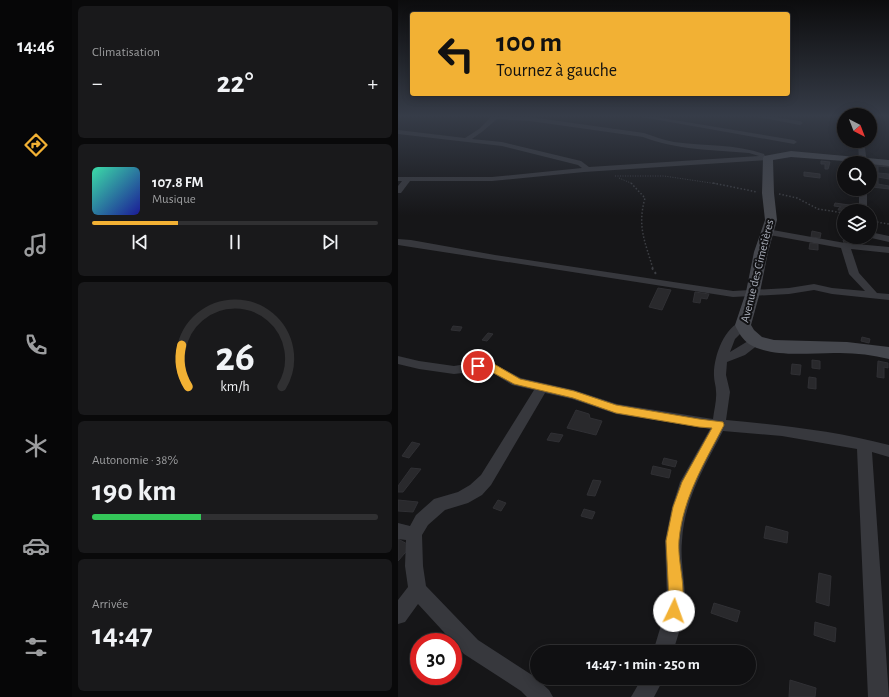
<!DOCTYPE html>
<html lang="fr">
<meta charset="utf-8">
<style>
:root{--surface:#101012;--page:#19191b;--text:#f1f3f6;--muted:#9c9d9f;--line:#303032;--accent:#f2b134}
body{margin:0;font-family:"Alegreya Sans",sans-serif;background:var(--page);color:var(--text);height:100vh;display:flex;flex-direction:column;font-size:15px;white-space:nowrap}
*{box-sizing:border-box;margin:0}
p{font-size:13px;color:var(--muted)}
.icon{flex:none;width:22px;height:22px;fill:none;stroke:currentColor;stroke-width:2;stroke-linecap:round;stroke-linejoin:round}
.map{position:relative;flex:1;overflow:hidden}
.sheet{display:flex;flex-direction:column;gap:6px;padding:6px;background:#09090a;width:326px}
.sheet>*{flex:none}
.guide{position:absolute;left:12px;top:12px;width:380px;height:84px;border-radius:4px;box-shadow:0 2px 10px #0003,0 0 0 1px var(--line);background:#f2b134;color:#111;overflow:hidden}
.needle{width:26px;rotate:138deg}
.tools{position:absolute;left:439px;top:108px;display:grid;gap:8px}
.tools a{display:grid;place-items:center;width:40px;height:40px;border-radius:50%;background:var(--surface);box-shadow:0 2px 10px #0003,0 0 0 1px var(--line);font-size:20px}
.speed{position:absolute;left:12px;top:633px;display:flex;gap:8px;font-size:20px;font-weight:700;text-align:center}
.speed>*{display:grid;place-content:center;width:52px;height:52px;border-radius:50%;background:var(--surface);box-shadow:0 2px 10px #0003,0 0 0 1px var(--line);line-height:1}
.speed .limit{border:6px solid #d22;background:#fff;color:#111}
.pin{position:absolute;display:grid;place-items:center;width:34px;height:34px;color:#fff;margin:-17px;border:2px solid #fff;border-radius:50%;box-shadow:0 1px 4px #0007}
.me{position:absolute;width:44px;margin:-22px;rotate:3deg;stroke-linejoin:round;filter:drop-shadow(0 0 3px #0008)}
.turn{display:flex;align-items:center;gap:14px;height:84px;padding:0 20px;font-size:18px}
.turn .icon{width:52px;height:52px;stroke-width:2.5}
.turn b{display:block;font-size:28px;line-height:34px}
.big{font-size:30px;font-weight:600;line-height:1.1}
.sheet .card{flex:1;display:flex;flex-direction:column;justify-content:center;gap:6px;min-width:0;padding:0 14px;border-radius:6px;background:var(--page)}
.sheet .dial{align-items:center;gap:0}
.dial svg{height:104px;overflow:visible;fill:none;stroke:var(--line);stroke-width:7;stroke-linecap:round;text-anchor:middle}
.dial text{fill:var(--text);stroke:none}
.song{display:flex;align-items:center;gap:12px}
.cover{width:48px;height:48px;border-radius:6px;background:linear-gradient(135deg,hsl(160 70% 55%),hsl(240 70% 35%))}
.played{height:4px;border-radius:2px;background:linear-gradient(90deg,var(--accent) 30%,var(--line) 30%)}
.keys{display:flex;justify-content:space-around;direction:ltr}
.heat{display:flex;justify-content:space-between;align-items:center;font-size:22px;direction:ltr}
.charge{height:6px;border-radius:3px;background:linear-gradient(90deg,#34c759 38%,var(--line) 0)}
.trip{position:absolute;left:132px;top:645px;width:226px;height:40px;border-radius:20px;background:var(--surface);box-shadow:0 2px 10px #0003,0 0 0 1px var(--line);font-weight:600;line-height:40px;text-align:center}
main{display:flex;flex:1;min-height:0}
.dock{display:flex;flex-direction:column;width:72px;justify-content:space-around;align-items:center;background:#060607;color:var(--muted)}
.dock .icon{width:28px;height:28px}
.dock .on{color:var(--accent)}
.dock b{font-size:18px;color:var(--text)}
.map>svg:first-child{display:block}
.building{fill:#29292c;stroke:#303034}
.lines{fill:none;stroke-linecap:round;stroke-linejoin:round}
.path-far2{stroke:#3d3f44;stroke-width:1;stroke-dasharray:1 1.5;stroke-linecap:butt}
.path-far1{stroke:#3d3f44;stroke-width:1.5;stroke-dasharray:1.5 2;stroke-linecap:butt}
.path{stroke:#3d3f44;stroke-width:2;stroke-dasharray:2 3;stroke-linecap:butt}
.street{fill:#37383d;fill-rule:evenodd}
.secondary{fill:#45474d;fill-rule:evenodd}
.route{fill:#f2b134;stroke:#9d7322}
.labels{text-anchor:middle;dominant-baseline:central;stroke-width:4;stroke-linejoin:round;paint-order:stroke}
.street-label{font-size:12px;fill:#a8adb8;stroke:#111113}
</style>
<main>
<nav class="dock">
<b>14:46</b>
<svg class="icon on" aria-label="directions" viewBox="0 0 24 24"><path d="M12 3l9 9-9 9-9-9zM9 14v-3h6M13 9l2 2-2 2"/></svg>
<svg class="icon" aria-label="music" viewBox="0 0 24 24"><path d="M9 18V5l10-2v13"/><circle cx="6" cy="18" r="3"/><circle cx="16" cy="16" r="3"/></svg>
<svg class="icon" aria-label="phone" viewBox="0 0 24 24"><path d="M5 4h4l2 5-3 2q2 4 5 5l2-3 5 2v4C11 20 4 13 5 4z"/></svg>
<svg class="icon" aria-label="climate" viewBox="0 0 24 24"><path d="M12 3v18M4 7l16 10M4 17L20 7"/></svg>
<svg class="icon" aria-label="car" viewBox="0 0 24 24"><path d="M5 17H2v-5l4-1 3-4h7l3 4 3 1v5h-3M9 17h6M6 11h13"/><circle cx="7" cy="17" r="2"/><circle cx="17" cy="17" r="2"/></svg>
<svg class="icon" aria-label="filters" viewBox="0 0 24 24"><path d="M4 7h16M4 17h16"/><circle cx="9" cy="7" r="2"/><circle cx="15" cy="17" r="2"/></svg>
</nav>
<section class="sheet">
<div class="card"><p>Climatisation</p>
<div class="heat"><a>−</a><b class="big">22°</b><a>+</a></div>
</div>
<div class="card">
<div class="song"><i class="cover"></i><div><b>107.8 FM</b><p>Musique</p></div></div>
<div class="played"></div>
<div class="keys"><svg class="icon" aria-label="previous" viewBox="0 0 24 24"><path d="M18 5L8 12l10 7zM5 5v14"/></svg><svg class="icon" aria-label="pause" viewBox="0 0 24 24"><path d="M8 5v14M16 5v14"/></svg><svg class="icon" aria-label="next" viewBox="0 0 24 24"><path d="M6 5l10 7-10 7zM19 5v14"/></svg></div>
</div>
<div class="card dial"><svg viewBox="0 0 100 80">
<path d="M14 69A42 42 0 1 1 86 69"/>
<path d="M14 69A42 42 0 0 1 9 37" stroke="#f2b134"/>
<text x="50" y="56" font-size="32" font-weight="700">26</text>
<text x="50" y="72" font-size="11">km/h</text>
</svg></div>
<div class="card"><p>Autonomie · 38%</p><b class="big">190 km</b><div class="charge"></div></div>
<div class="card"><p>Arrivée</p><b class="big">14:47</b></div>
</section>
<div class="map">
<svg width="491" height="697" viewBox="0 0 491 697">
<rect width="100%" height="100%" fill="#161618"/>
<g class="building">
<path d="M423 161 432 162 430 169H427V164H423Z"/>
<path d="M474 163 491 165V167L480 166V173L491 174V179L480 177V184L491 186V189L474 187Z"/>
<path d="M406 172 422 174V178L406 176Z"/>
<path d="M437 203 459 206V211L440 210 441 208 443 207 436 206Z"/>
<path d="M414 231 423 233 422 238 413 237Z"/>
<path d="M445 240 464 243V245L446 243Z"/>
<path d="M412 243 420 244V250L411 249Z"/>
<path d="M260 288 273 290 264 310 251 307Z"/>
<path d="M297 292 311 294 309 299 303 298 302 303 295 302Z"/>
<path d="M55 326 64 327 62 331 53 330Z"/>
<path d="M90 333 95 334 89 341 84 340Z"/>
<path d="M464 337 472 339 471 343 463 341Z"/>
<path d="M414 360 422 361V369L414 368Z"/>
<path d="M480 361 490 363V368L486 367V378L479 377Z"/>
<path d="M394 364 403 365 402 375 393 374Z"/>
<path d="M411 377 418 378V389L410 388Z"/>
<path d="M178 410 191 414 192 418 204 421 198 435 169 428Z"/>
<path d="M153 433 165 435 161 442 149 440Z"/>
<path d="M14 442 22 444 11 458 4 456Z"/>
<path d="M266 458 279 461 277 467 264 464Z"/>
<path d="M255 466 273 470 271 478 253 474Z"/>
<path d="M13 468 23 469 5 492H0V486Z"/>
<path d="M195 480 203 481 197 496 189 495Z"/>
<path d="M0 500 20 502 15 512 0 511Z"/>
<path d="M100 500 108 503 103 511 95 508Z"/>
<path d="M186 509 197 512 194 519 183 516Z"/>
<path d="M368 526 390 532 389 543 366 538Z"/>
<path d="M0 539 13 546 0 561Z"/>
<path d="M421 573 433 576 431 606 418 602Z"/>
<path d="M316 603 342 611 339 622 313 613Z"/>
<path d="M417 622 438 628 437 642 416 635Z"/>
<path d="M392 680 418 688 417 697H391Z"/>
</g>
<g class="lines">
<g class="path-far2">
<path d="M217 176H266L320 184"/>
<path d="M221 178 235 184"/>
</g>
<g class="path-far1">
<path d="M233 183 247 198C239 227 247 241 255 269"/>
<path d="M315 183 359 192"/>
<path d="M381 194 399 198 420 209 446 213"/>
<path d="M472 221 491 224"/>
</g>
<path class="path" d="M254 268 258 274"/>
<g class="street">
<path d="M93 117H132L246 133C256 136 265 140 276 142 306 146 338 144 366 154L367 156 374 158 370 160 186 172 94 181H12L3 193H0V186L4 181H0V177H94L184 168 180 165 104 146 0 134V130L67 138 81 129ZM99 119 132 121 245 137C278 150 316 150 351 153L361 156 191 167 183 161 104 142 74 139 85 131Z"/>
<path d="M244 117H258L396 140 399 142 396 144Z"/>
<path d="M360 117H375L402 121 405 123 402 125Z"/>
<path d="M460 141H466L469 163H461Z"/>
<rect x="461" y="189" width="8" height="22"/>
<path d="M369 229 447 243 491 247V253L453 249 461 273 479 293 491 294V300L434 294 416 290 391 294 335 297 0 245V239L13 240 97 255 335 291 391 288 416 284 434 288 467 291 451 274 443 248 366 234 365 232Z"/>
<path d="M472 232 491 236V242L469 237H472Z"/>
<path d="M345 321 349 322 351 325 337 339 332 352 355 338H363L365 341 347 355 329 362 328 375 332 392 328 420C383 425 438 431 491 445V457L474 452 491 697H470L459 449 384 436 325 431C307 466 286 500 284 541 282 560 287 580 287 599 287 616 280 635 275 652H255L264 622 269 600 267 541 274 507 282 482 312 429 218 414 174 399 147 393 93 485 84 495 70 503 47 510 30 525 24 535 25 566 28 586 80 640 137 677 151 690 155 697H129L123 691 66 654 20 604 7 622 0 624V600L10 587 7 566 8 540 0 539V523L12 526 18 515 36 499 60 492 72 485 83 475 136 390 114 385 90 370 56 374 21 369 0 364V356L21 361 56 366 80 362H92L123 378 176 390 219 404 315 419C316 410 319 400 318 391 318 386 316 381 316 376 315 358 326 326 345 321Z"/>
<path d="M244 678H266L256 697H233Z"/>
</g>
<path class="secondary" d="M393 151 491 160V166L472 164V163L393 157 375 160 376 193 379 220 370 252 362 292 353 325 356 330 364 337 376 340 449 342 491 347V359C475 355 459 353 442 353 416 352 375 359 351 344 345 340 340 332 337 325L348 292 356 252 367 220 364 193 365 158 366 156Z"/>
</g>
<linearGradient id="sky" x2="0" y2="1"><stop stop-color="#0c0c0d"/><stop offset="0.54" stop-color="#363c48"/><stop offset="1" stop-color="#363c48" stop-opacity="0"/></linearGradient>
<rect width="491" height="215" fill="url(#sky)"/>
<path class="route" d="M80 363 96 364 122 379 176 391 218 405 301 419 325 422 326 425C307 462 285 497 281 540 279 565 291 592 281 616L276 618 271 616 269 611 271 600 268 541 275 507 284 482 314 428 301 427 218 413 175 398 116 384 90 370 77 368 75 366Z"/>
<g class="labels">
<g class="street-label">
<text transform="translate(359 271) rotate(-76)">Avenue des Cimetières</text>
</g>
</g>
</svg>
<div class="tools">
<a><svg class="needle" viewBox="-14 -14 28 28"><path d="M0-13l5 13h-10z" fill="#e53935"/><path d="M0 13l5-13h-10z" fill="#9c9d9f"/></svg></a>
<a><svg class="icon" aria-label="search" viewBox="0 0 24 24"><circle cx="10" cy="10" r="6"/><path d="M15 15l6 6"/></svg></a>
<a><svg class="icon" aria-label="layers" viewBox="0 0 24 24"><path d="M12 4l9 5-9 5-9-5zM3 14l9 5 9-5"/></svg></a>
</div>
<div class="speed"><div class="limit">30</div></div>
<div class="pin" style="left:80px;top:366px;background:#d93025"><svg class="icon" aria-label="arrive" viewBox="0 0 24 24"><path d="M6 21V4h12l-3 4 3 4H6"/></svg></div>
<svg class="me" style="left:276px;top:611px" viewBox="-20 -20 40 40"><circle r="19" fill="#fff"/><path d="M0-13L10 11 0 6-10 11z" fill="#f2b134"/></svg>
<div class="trip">14:47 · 1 min · 250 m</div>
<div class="guide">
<div class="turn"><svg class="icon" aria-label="left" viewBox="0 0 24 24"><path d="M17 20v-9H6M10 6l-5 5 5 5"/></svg><div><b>100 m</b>Tournez à gauche</div></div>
</div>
</div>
</main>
